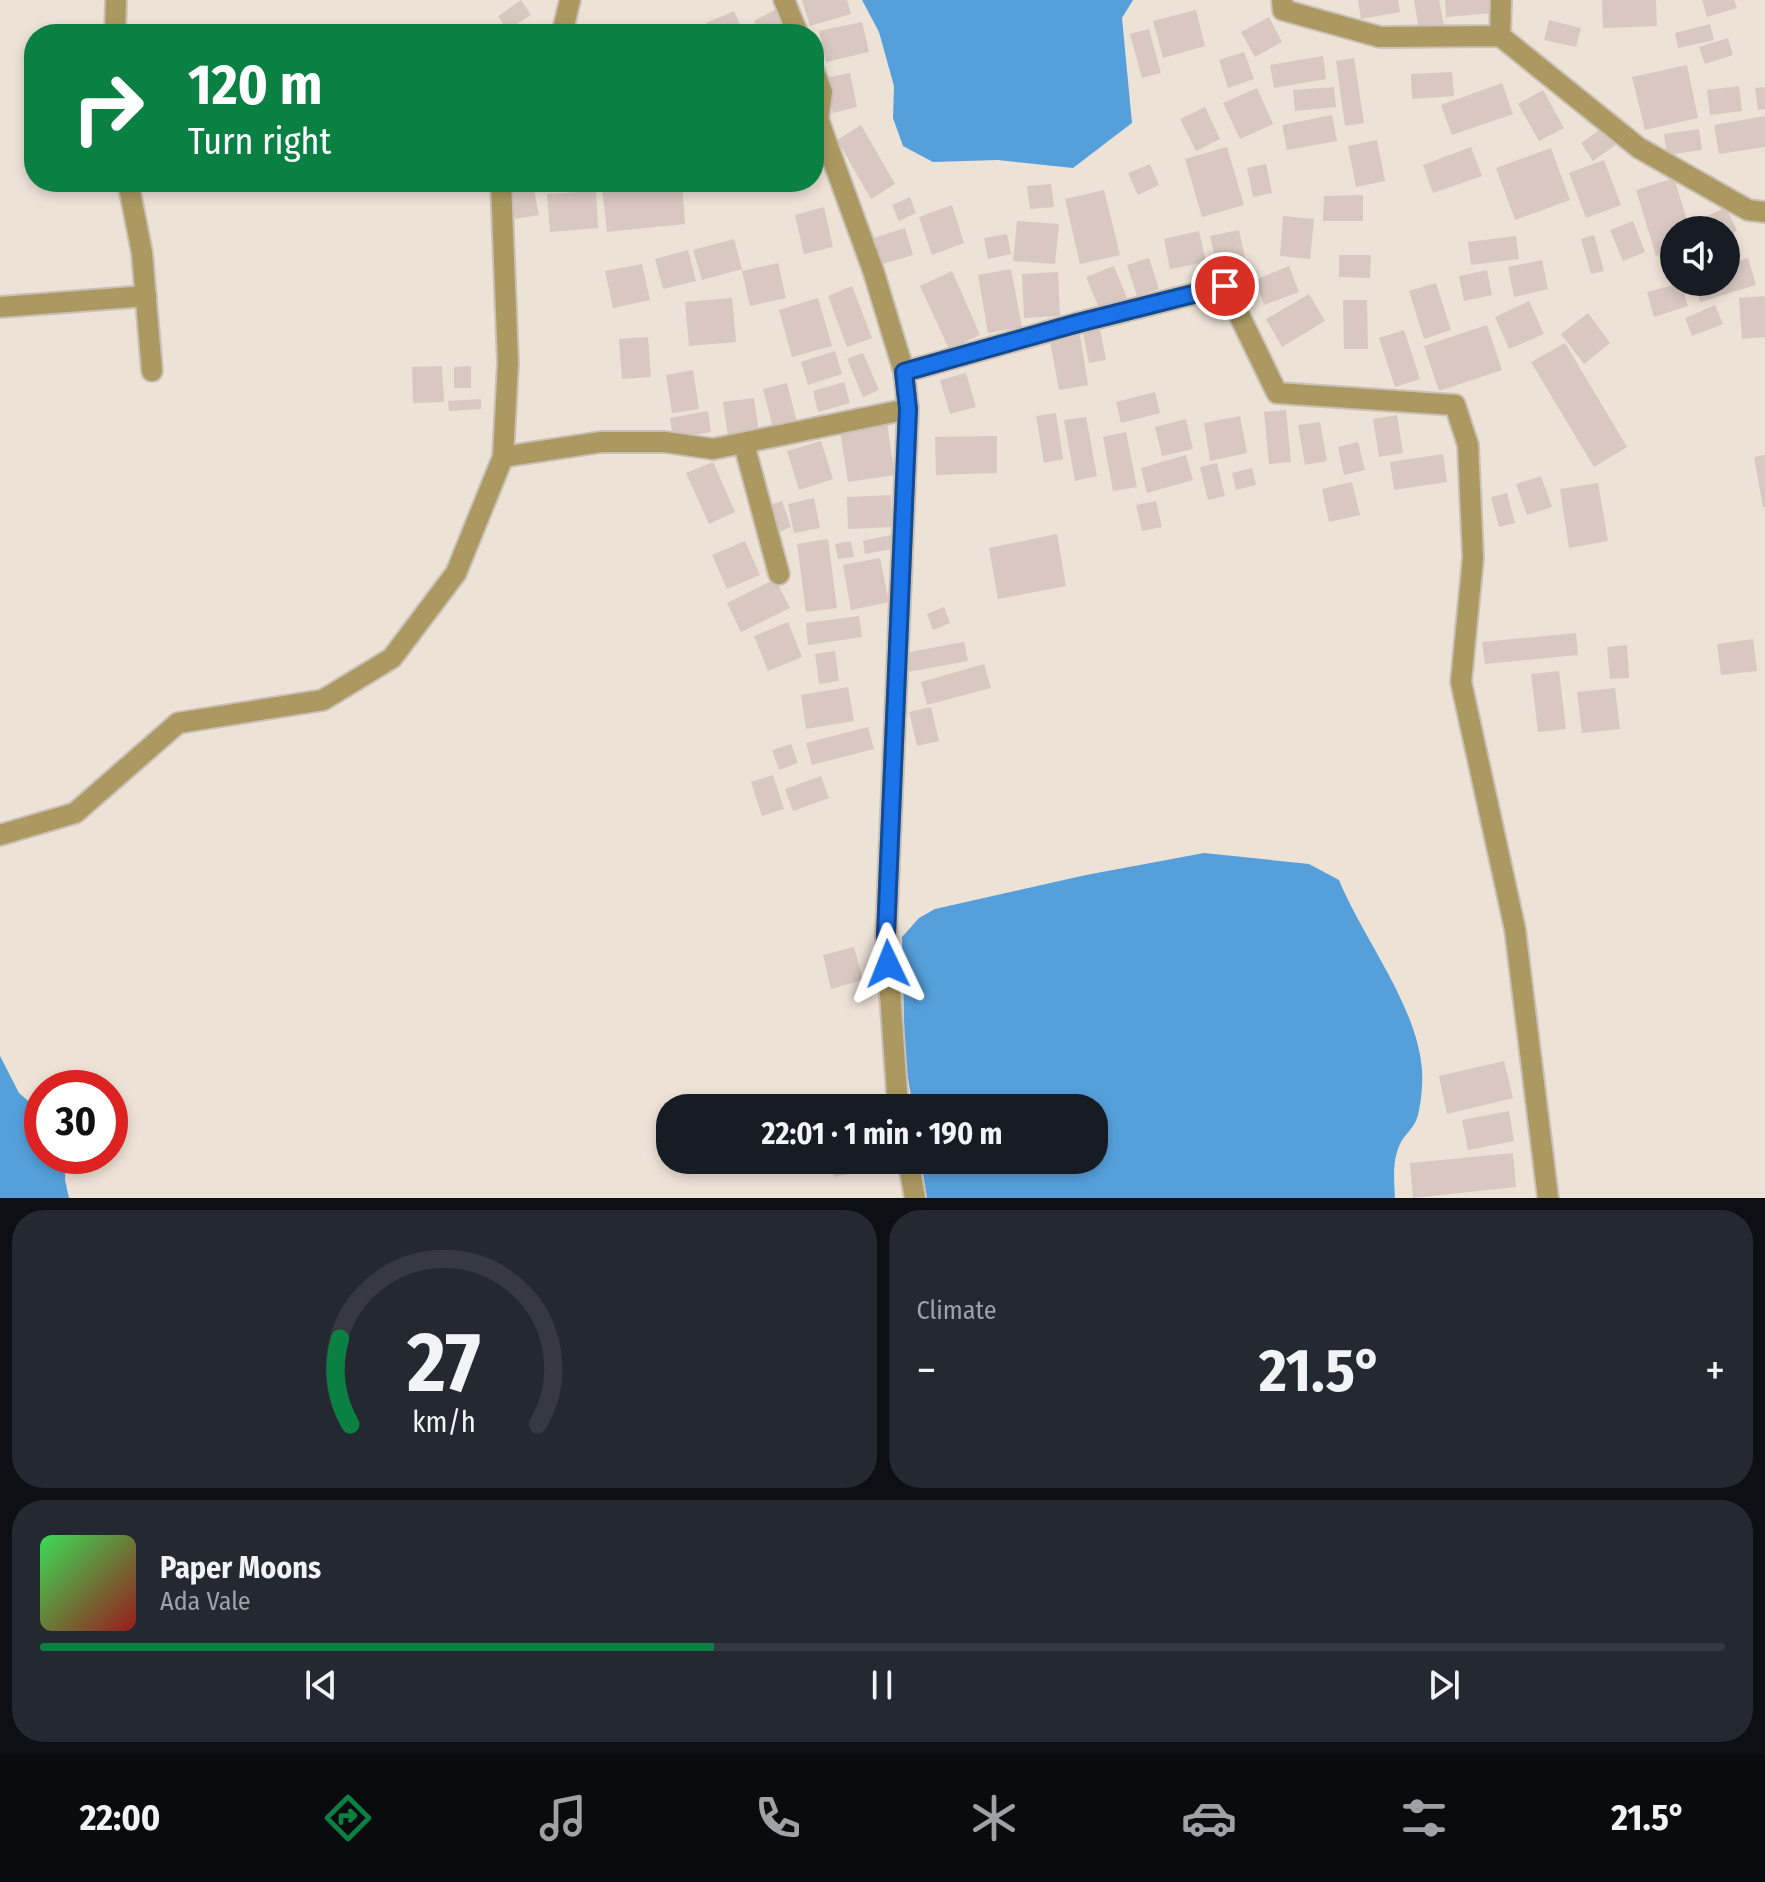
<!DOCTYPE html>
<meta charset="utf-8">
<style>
:root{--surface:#171b24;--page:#242831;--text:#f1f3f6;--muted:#9ea1a6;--line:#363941;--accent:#0b8043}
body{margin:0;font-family:"Fira Sans Condensed",sans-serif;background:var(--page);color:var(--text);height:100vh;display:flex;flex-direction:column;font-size:30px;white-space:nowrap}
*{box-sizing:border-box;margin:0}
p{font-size:26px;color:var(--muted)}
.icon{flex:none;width:44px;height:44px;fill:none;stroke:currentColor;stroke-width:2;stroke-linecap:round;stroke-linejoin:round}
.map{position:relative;height:1198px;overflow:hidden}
.drawer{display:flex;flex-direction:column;gap:12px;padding:12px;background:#0d0f14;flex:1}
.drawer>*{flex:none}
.top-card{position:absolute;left:24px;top:24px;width:800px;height:168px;border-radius:32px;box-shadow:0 4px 12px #0003;background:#0b8043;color:#fff;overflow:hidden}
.tools{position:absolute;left:1660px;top:216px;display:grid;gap:16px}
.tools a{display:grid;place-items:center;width:80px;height:80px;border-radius:50%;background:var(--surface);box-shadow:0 4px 12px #0003;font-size:40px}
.speed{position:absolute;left:24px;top:1070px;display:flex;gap:16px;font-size:40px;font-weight:700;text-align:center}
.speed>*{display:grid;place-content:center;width:104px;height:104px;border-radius:50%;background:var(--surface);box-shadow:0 4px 12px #0003;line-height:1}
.speed .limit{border:12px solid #d22;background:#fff;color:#111}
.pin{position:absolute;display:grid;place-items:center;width:68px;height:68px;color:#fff;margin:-34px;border:4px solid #fff;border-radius:50%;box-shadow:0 2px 8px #0007}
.me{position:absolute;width:88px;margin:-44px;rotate:358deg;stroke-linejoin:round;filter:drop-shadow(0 0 6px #0008)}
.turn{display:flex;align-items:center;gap:28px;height:168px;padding:0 32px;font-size:36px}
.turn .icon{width:104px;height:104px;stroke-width:2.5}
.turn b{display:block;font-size:56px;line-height:68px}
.big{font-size:60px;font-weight:700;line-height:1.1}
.drawer .card{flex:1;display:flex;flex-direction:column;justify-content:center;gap:12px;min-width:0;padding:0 28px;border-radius:32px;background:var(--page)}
.drawer .dial{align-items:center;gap:0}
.dial svg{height:208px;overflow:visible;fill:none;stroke:var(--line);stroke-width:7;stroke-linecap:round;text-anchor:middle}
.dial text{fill:var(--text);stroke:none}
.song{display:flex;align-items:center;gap:24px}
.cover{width:96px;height:96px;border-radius:12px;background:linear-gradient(135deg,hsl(130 70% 55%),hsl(0 70% 35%))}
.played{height:8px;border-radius:4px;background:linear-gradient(90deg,var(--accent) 40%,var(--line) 40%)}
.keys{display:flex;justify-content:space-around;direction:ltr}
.heat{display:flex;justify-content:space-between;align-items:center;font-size:44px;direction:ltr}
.drawer .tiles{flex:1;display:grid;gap:12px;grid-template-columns:1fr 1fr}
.card:last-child{grid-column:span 2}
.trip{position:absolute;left:656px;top:1094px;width:452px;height:80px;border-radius:32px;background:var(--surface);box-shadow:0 4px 12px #0003;font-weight:700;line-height:80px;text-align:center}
.dock{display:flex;height:128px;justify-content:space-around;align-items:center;background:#090b0e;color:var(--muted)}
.dock .icon{width:56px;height:56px}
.dock .current{color:var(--accent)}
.dock b{font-size:36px;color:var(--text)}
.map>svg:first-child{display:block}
.water{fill:#55a0db}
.building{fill:#d8c8c1}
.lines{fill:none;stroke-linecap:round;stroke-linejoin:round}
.minor-casing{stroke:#cac0b6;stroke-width:24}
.minor{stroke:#ac9961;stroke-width:20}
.route-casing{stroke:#114b97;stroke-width:20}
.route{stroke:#1a73e8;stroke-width:14}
</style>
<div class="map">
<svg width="1765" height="1198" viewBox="0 0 1765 1198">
<rect width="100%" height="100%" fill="#ede2d6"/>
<g class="water">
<path d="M862 0H1133L1122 18 1132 123 1073 168 998 160 933 162 903 146 893 118 894 86 879 32Z"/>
<path d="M1204 853 1309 864 1339 880C1364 941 1417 1005 1422 1070 1423 1083 1421 1106 1417 1118 1414 1128 1404 1135 1400 1144 1392 1161 1394 1180 1395 1198H927L921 1160H1094V1108H913L905 1060 902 937 919 918 935 909 1086 875Z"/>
<path d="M0 1056 19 1093 42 1113V1156H66L65 1180 69 1198H0Z"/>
</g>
<g class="building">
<path d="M521 0 531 15 507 30 498 16Z"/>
<path d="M802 0H847L851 14 810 26Z"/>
<path d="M1358 0H1398L1400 12 1361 19Z"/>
<path d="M1414 0H1439L1444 26 1419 30Z"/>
<path d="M1445 0H1493L1494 13 1446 17Z"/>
<path d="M1602 0H1656L1657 26 1603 28Z"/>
<path d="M1702 0H1734L1737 8 1707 17Z"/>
<path d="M778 8 791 31 786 34H760L754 21Z"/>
<path d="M1196 10 1205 46 1163 58 1153 21Z"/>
<path d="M734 11 741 27 726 34H711L706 23Z"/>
<path d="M1269 17 1282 42 1255 57 1241 32Z"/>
<path d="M1549 20 1581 28 1576 47 1544 40Z"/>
<path d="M862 22 869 52 826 62 819 31Z"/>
<path d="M1710 24 1714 40 1678 48 1675 33Z"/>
<path d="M1149 29 1161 73 1142 78 1130 34Z"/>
<path d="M1728 38 1733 55 1705 64 1699 47Z"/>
<path d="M1244 52 1254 79 1228 88 1219 60Z"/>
<path d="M1323 56 1326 79 1274 88 1270 65Z"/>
<path d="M1354 58 1364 123 1345 126 1336 61Z"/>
<path d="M1687 65 1698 118 1645 130 1632 77Z"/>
<path d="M1452 72 1454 96 1412 99 1411 74Z"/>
<path d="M850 73 857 107 833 113 825 78Z"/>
<path d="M1502 83 1513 114 1452 135 1441 105Z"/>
<path d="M1739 86 1742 111 1710 115 1707 90Z"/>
<path d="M1334 87 1336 107 1295 111 1293 90Z"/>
<path d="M1765 87V109L1758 110 1755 88Z"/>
<path d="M1257 88 1273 124 1240 139 1223 103Z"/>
<path d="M1543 90 1564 128 1539 141 1518 104Z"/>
<path d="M1205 107 1220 139 1196 151 1180 119Z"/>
<path d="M1332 115 1337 141 1287 150 1282 125Z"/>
<path d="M1765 116V147L1719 154 1714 125Z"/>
<path d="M861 125 895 184 871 199 837 140Z"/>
<path d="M1604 127 1617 144 1593 161 1581 143Z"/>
<path d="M1699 129 1702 150 1667 155 1664 134Z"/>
<path d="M1377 140 1385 181 1356 187 1348 146Z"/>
<path d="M1227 147 1244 205 1202 217 1185 159Z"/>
<path d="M1471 147 1482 176 1433 193 1423 165Z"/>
<path d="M1551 148 1570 200 1515 220 1496 168Z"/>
<path d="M1604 160 1621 205 1586 218 1569 173Z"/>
<path d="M1150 164 1159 185 1138 195 1128 173Z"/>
<path d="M1266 164 1272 193 1253 197 1247 168Z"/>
<path d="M1674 178 1690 230H1674V250L1656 256 1636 190Z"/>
<path d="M662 182H682L685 224 607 232 602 188Z"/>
<path d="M1051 184 1054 207 1030 209 1027 186Z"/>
<path d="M533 185 539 215 515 219 509 190Z"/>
<path d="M1104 190 1120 255 1080 264 1065 199Z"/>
<path d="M596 191 598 228 550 232 547 194Z"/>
<path d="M1363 195V221H1323L1324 196Z"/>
<path d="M910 197 916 213 899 221 892 205Z"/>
<path d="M952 205 964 243 932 255 919 217Z"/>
<path d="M824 207 833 247 804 254 795 215Z"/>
<path d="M1726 207 1737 231 1726 237V230H1704L1699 220Z"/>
<path d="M1283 216 1314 219 1310 259 1280 256Z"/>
<path d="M1017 221 1059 224 1055 264 1013 261Z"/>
<path d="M1633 221 1645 252 1623 261 1610 230Z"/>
<path d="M905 228 913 255 879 265 870 239Z"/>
<path d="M1239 230 1247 267 1218 273 1210 236Z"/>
<path d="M1199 231 1206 262 1170 269 1164 239Z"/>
<path d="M1007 234 1011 254 988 259 984 238Z"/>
<path d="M1594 235 1604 271 1591 274 1581 239Z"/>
<path d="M1516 236 1519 259 1471 265 1468 242Z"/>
<path d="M734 239 742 269 702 280 693 250Z"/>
<path d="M688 250 696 281 663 289 655 259Z"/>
<path d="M1339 255H1371L1370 278 1339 277Z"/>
<path d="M1149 258 1159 289 1137 296 1127 265Z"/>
<path d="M1748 258 1756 285 1700 302 1694 282H1726V265Z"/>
<path d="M1542 260 1548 289 1514 297 1508 267Z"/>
<path d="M778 263 786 298 750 306 742 271Z"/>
<path d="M642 264 650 300 613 308 605 271Z"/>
<path d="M1114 266 1127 298 1100 310 1086 277Z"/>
<path d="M1289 266 1299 292 1264 305 1255 280Z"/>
<path d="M1011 269 1022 327 988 333 978 275Z"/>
<path d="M1487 270 1492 295 1464 301 1459 276Z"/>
<path d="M952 271 980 335 949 349 920 286Z"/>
<path d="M1058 272 1060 316 1024 318 1022 274Z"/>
<path d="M1436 283 1451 330 1424 339 1409 291Z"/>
<path d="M1681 283 1688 306 1654 317 1647 292Z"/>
<path d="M852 286 872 338 847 347 828 296Z"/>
<path d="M1309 294 1325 321 1282 347 1266 319Z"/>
<path d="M1765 296V337L1742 339 1739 298Z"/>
<path d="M732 298 736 342 689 346 685 302Z"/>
<path d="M818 298 832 346 792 357 779 310Z"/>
<path d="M1343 300H1367L1368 349H1344Z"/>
<path d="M1529 301 1544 334 1509 349 1495 317Z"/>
<path d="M1715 305 1723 324 1692 336 1685 318Z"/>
<path d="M1588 313 1610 343 1584 364 1561 334Z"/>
<path d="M1487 325 1502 370 1439 391 1424 346Z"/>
<path d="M1100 329 1106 360 1089 363 1083 332Z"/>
<path d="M1079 330 1088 385 1059 390 1049 336Z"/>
<path d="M1404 330 1420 379 1395 387 1379 338Z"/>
<path d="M648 337 651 377 622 379 619 339Z"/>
<path d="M1565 343 1627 447 1594 467 1531 362Z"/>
<path d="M835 351 842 374 808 385 801 362Z"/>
<path d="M863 353 879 390 863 397 847 359Z"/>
<path d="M442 366 444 402 413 403 412 367Z"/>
<path d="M471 366V388H454V367Z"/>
<path d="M693 370 699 409 672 413 666 375Z"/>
<path d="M966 373 976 407 950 414 940 380Z"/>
<path d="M844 382 850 403 818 412 813 391Z"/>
<path d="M787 383 797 422 773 428 763 389Z"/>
<path d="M1155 392 1160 413 1121 423 1116 402Z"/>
<path d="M754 398 759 433 728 437 723 402Z"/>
<path d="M481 399V409L449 411 448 401Z"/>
<path d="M1286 410 1291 462 1269 464 1264 412Z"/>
<path d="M708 411 711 432 673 439 670 418Z"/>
<path d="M1056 413 1063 459 1044 463 1036 416Z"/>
<path d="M1397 415 1403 453 1379 457 1373 419Z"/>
<path d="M1240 416 1247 453 1210 461 1204 423Z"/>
<path d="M1086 417 1097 476 1075 481 1064 420Z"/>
<path d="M1186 419 1193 449 1162 456 1155 427Z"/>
<path d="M1320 422 1327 461 1305 465 1298 425Z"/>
<path d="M887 424 895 475 848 482 840 431Z"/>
<path d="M1126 432 1137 487 1113 491 1103 437Z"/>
<path d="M997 436V473L936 475 935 437Z"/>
<path d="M821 441 833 479 799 490 787 451Z"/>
<path d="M1358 442 1365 470 1344 475 1338 447Z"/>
<path d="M1443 454 1447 482 1394 490 1390 462Z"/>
<path d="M1186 455 1193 480 1147 493 1141 468Z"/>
<path d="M1765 455V507H1763L1754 457Z"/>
<path d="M713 462 735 512 709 524 686 473Z"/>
<path d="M1217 463 1225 496 1208 500 1200 467Z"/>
<path d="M1252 468 1256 485 1236 490 1232 473Z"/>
<path d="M1541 476 1552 507 1527 515 1516 484Z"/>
<path d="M1352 482 1360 515 1329 522 1322 489Z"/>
<path d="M1598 483 1608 541 1569 548 1560 489Z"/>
<path d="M1507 493 1515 523 1499 527 1491 497Z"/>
<path d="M891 495 892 527 848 529 847 497Z"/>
<path d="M814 498 820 528 794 533 788 504Z"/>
<path d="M782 501 791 527 774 534 764 507Z"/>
<path d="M1156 501 1162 527 1142 531 1136 505Z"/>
<path d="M895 534 898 548 865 554 863 541Z"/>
<path d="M1057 534 1066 586 998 599 989 548Z"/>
<path d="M828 539 837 608 806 612 797 544Z"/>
<path d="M745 541 760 575 727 589 712 555Z"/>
<path d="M851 541 854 557 838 559 835 544Z"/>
<path d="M880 558 889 602 851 610 843 565Z"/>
<path d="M775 579 790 608 741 632 727 603Z"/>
<path d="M944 607 950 623 933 630 927 614Z"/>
<path d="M859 616 862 637 808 645 806 623Z"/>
<path d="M788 622 802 657 768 671 754 636Z"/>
<path d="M1576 633 1578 655 1485 664 1482 642Z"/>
<path d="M1753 639 1757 671 1721 675 1717 644Z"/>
<path d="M964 642 968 661 908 672 904 653Z"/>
<path d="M1627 645 1629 678 1610 679 1607 647Z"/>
<path d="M835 651 839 681 819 684 815 654Z"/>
<path d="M984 664 991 688 927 705 921 682Z"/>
<path d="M1559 671 1566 729 1538 732 1531 674Z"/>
<path d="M848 687 854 721 806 729 801 695Z"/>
<path d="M1615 688 1620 729 1582 733 1577 692Z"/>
<path d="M931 707 939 741 917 746 909 712Z"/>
<path d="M868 727 874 749 812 765 806 743Z"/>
<path d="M791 744 798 763 779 770 772 750Z"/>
<path d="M773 775 784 809 762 816 751 782Z"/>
<path d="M821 776 829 798 793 811 785 789Z"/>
<path d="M854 947 863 980 831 989 823 955Z"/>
<path d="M1504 1061 1513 1098 1447 1114 1439 1076Z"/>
<path d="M1509 1111 1514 1141 1468 1150 1462 1120Z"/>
<path d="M1513 1153 1516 1187 1413 1198 1410 1163Z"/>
<path d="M831 1160H885L886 1166 834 1177Z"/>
</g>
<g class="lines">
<defs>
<g id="minor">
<path d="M784 0 798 34"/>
<path d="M1282 0 1283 10 1380 37 1500 36 1639 148 1748 210 1765 212"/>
<path d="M115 34 116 0"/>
<path d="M562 34 570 0"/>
<path d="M1500 36 1501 0"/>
<path d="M814 72 822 92 818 119 873 270 904 372 908 409 886 935 898 1108"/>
<path d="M128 182 142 253 152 371"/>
<path d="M501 182 508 363 503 457"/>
<path d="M0 307 146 296"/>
<path d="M904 372 1078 323 1225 286 1277 393 1455 405 1468 445 1473 558 1461 682 1515 929 1548 1198"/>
<path d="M744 444 779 574"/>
<path d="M0 835 75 813 178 723 323 700 392 658 456 573 503 457 601 442H665L713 449 908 409"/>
<path d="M908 1160 915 1198"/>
</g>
</defs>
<use href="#minor" class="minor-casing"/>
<use href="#minor" class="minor"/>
</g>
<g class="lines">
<defs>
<path id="route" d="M888 964 886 935 908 409 904 372 1078 323 1225 286"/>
</defs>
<use href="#route" class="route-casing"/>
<use href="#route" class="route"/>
</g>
</svg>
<div class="tools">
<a><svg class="icon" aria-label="sound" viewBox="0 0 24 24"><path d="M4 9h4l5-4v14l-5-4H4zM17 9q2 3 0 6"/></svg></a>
</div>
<div class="speed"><div class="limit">30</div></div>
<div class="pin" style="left:1225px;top:286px;background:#d93025"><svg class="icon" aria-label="arrive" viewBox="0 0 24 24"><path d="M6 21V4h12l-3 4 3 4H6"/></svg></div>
<svg class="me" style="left:888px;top:964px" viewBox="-20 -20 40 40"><path d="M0-17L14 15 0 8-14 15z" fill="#1a73e8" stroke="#fff" stroke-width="4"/></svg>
<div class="trip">22:01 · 1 min · 190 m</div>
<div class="top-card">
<div class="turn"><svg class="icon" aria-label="right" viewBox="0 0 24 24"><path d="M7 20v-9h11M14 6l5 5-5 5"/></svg><div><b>120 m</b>Turn right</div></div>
</div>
</div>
<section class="drawer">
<div class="tiles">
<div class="card dial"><svg viewBox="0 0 100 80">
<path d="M14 69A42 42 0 1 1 86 69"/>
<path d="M14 69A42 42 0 0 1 10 36" stroke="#0b8043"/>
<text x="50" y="56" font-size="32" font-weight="700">27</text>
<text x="50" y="72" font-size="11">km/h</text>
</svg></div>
<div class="card"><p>Climate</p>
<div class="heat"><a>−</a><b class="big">21.5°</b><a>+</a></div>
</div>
<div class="card">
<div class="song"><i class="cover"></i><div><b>Paper Moons</b><p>Ada Vale</p></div></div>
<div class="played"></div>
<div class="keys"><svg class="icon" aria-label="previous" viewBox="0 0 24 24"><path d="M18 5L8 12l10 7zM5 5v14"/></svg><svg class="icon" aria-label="pause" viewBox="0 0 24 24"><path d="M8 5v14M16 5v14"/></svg><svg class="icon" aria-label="next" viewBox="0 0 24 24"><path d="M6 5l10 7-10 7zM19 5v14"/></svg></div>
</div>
</div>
</section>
<nav class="dock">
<b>22:00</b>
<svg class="icon current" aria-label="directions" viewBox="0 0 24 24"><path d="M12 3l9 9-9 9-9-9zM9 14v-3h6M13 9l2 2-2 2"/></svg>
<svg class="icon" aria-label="music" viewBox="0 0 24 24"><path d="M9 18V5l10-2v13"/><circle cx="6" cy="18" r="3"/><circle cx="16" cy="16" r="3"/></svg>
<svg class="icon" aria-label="phone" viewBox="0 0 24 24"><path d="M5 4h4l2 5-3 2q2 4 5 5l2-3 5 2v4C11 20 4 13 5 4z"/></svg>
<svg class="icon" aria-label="climate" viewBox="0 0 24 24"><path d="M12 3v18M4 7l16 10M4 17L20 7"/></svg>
<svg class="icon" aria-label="car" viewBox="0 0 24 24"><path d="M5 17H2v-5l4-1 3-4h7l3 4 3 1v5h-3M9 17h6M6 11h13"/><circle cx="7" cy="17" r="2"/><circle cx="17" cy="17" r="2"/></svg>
<svg class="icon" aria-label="filters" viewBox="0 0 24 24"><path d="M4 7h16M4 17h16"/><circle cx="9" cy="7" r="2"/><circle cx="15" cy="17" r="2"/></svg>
<b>21.5°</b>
</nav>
